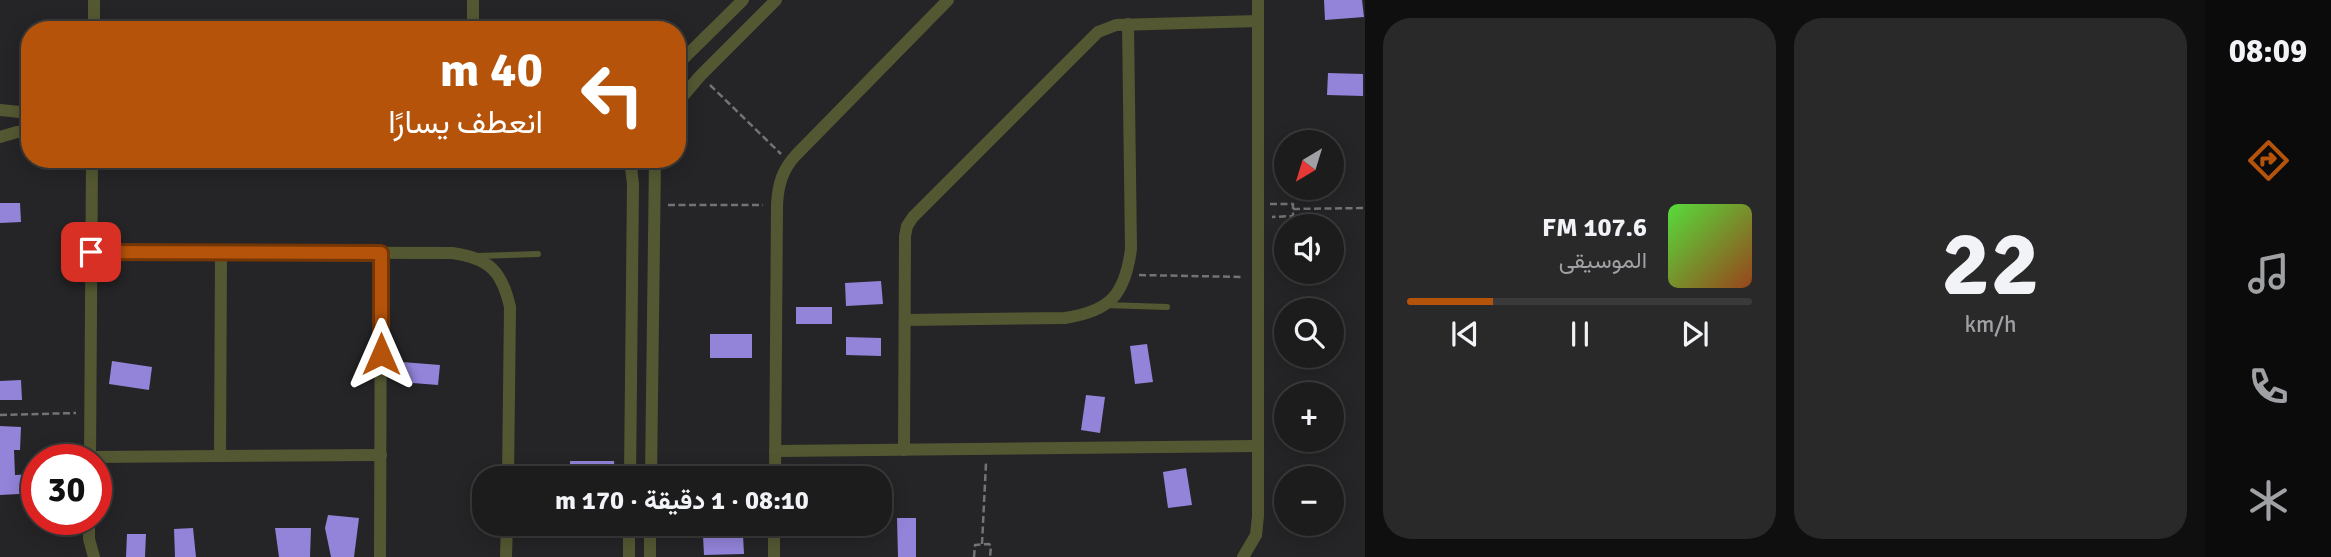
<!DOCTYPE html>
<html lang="ar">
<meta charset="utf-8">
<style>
:root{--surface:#1c1c1d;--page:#29292a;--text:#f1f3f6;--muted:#a0a1a4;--line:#3a3a3b;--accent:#b45309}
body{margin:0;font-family:Signika,Vazirmatn,sans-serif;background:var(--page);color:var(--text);direction:rtl;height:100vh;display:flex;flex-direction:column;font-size:26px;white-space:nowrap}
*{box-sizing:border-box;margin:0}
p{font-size:23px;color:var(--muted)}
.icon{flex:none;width:38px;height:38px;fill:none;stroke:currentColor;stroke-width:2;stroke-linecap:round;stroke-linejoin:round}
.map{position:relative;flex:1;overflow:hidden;direction:ltr}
.details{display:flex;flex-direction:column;gap:18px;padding:18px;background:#0f0f10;width:840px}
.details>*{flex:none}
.guide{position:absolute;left:21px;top:21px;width:665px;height:147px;border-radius:28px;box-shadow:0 4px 18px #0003,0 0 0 2px var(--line);direction:rtl;background:#b45309;color:#fff;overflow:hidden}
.needle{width:46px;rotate:218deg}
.buttons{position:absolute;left:1274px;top:130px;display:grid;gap:14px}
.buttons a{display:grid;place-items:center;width:70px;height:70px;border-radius:50%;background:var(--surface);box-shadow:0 4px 18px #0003,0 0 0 2px var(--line);font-size:35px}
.speed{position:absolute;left:21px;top:444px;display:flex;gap:14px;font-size:35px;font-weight:700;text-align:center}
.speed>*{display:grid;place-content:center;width:91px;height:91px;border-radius:50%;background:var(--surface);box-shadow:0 4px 18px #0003,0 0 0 2px var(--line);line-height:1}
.speed .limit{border:10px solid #d22;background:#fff;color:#111}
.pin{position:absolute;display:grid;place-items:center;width:60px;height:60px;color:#fff;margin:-30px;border-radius:14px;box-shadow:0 4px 10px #0006}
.me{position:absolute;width:77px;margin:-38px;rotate:0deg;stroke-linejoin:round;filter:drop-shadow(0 0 5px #0008)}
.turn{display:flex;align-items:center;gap:24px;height:147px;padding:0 28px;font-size:32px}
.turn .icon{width:91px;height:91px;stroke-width:2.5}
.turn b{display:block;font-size:49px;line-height:60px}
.details .card{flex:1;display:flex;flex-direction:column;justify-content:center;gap:10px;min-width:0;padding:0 24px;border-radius:28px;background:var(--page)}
.details .dial{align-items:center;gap:0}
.dial b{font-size:91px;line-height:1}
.song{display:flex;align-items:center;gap:21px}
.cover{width:84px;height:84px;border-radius:10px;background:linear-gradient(135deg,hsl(110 70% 55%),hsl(20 70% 35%))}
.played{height:7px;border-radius:4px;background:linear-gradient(90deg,var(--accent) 25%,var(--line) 25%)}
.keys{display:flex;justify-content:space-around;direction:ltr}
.details .tiles{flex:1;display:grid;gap:18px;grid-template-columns:repeat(2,1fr)}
.trip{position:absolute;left:472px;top:466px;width:420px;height:70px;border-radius:28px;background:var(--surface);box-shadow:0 4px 18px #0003,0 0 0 2px var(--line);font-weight:700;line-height:70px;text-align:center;direction:rtl}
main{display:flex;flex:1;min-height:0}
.dock{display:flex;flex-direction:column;width:126px;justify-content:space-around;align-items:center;background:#0b0b0c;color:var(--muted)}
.dock .icon{width:49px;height:49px}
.dock .on{color:var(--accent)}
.dock b{font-size:32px;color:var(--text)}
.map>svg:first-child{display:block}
.building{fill:#9384da}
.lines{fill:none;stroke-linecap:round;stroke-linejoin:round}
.path{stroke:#737375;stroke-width:2.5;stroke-dasharray:7 3.5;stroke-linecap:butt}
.lane{stroke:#545832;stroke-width:6}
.street{stroke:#545832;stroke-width:12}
.route-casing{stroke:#753606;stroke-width:18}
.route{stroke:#b45309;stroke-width:12}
</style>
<main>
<nav class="dock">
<b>08:09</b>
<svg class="icon on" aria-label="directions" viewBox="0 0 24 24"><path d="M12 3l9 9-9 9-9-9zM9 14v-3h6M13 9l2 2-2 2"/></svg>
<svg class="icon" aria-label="music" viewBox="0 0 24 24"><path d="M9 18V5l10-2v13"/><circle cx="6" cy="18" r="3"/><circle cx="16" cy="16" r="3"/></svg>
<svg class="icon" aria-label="phone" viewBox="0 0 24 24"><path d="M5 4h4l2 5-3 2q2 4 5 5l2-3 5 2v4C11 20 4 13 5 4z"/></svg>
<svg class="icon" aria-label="climate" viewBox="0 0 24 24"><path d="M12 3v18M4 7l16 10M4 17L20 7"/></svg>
</nav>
<section class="details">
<div class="tiles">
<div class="card dial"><b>22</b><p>km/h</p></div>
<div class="card">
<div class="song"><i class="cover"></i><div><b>107.6 FM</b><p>الموسيقى</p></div></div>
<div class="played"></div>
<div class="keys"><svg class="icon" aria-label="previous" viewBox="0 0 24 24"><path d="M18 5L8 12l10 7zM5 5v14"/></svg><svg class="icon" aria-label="pause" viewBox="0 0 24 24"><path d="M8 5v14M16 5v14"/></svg><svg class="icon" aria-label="next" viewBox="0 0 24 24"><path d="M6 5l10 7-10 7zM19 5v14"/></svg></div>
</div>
</div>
</section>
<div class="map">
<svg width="1365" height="557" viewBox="0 0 1365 557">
<rect width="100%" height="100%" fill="#252527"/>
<g class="building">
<path d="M1324 0H1362L1364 17 1325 20Z"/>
<path d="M1328 73 1363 74V96L1327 95Z"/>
<path d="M0 203H20L21 222 0 223Z"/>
<path d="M881 281 883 304 846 306 845 283Z"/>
<rect x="796" y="307" width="36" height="17"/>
<rect x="710" y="334" width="42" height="24"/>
<path d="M846 337 881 338V356L846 355Z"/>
<path d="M1147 344 1153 382 1135 384 1130 346Z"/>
<path d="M112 361 152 367 149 390 109 384Z"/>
<path d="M402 362 440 365 438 385 400 382Z"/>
<path d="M21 380 22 400H0V381Z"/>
<path d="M1086 395 1105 397 1100 433 1081 430Z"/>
<path d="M0 426 21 427 20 450H14L15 475 37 474V493L0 495Z"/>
<path d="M570 461H614L615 478H570Z"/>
<path d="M1186 468 1192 505 1168 508 1163 472Z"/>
<path d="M328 515 359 518 354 557H331L325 528Z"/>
<path d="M897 518H916V557H898Z"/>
<path d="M522 523H562L560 535H521Z"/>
<path d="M193 528 196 557H175L174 529Z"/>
<path d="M275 528H311L310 557H279Z"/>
<path d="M127 534H146L145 557H126Z"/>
<path d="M743 535 744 554 704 555 703 536Z"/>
</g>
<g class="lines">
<g class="path">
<path d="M710 85 781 154"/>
<path d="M1270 204H1293V216L1272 217"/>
<path d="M668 205H763"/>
<path d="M1293 209 1365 208"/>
<path d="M1139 275 1244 277"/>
<path d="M0 415 76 413"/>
<path d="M982 544 986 463"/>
<path d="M974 557 975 545 989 544 991 546 990 557"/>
</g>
<g class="lane">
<path d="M477 256 538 254"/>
<path d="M1105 305 1167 307"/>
</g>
<g class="street">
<path d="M94 30V0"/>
<path d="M473 30V0"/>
<path d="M677 65 743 0"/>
<path d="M677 103 700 76 776 0"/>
<path d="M0 110 30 113"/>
<path d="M0 137 17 132H30"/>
<path d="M91 252 452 253C489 258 502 271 510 307L508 478"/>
<path d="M905 320 1065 318C1111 311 1125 294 1131 249L1128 24"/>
<path d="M904 450 905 236 907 226 913 217 1098 32 1116 25 1258 21"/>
<path d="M775 451 1258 446"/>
<path d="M220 456 221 253"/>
<path d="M90 457 381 455"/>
<path d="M90 460 92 159"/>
<path d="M630 478 633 184 630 159"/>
<path d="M651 478 655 159"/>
<path d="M775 478 777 205C778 185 782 170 796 155L948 0"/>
<path d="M89 520V539L94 557"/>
<path d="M380 557 381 253"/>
<path d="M506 557 507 523"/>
<path d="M629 557V523"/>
<path d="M650 557V523"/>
<path d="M774 557V523"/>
<path d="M1243 557 1256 535 1258 516V0"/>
</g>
</g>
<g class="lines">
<defs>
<path id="route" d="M91 252 381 253V354"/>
</defs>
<use href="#route" class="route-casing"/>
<use href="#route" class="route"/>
</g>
</svg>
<div class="buttons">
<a><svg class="needle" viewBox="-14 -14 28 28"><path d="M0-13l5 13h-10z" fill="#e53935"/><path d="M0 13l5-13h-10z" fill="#a0a1a4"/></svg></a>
<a><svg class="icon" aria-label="sound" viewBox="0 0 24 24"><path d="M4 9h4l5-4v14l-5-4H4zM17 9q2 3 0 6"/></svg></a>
<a><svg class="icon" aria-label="search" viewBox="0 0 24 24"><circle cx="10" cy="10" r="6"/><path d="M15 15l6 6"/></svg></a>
<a>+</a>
<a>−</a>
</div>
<div class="speed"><div class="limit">30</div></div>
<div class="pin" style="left:91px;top:252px;background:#d93025"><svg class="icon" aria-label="arrive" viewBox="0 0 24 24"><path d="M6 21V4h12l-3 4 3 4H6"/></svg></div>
<svg class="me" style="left:381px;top:354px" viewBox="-20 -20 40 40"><path d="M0-17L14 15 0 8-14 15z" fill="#b45309" stroke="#fff" stroke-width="4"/></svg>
<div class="trip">08:10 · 1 دقيقة · 170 m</div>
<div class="guide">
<div class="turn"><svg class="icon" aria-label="left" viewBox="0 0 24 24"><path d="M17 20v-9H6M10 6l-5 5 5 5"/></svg><div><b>40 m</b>انعطف يسارًا</div></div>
</div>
</div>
</main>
